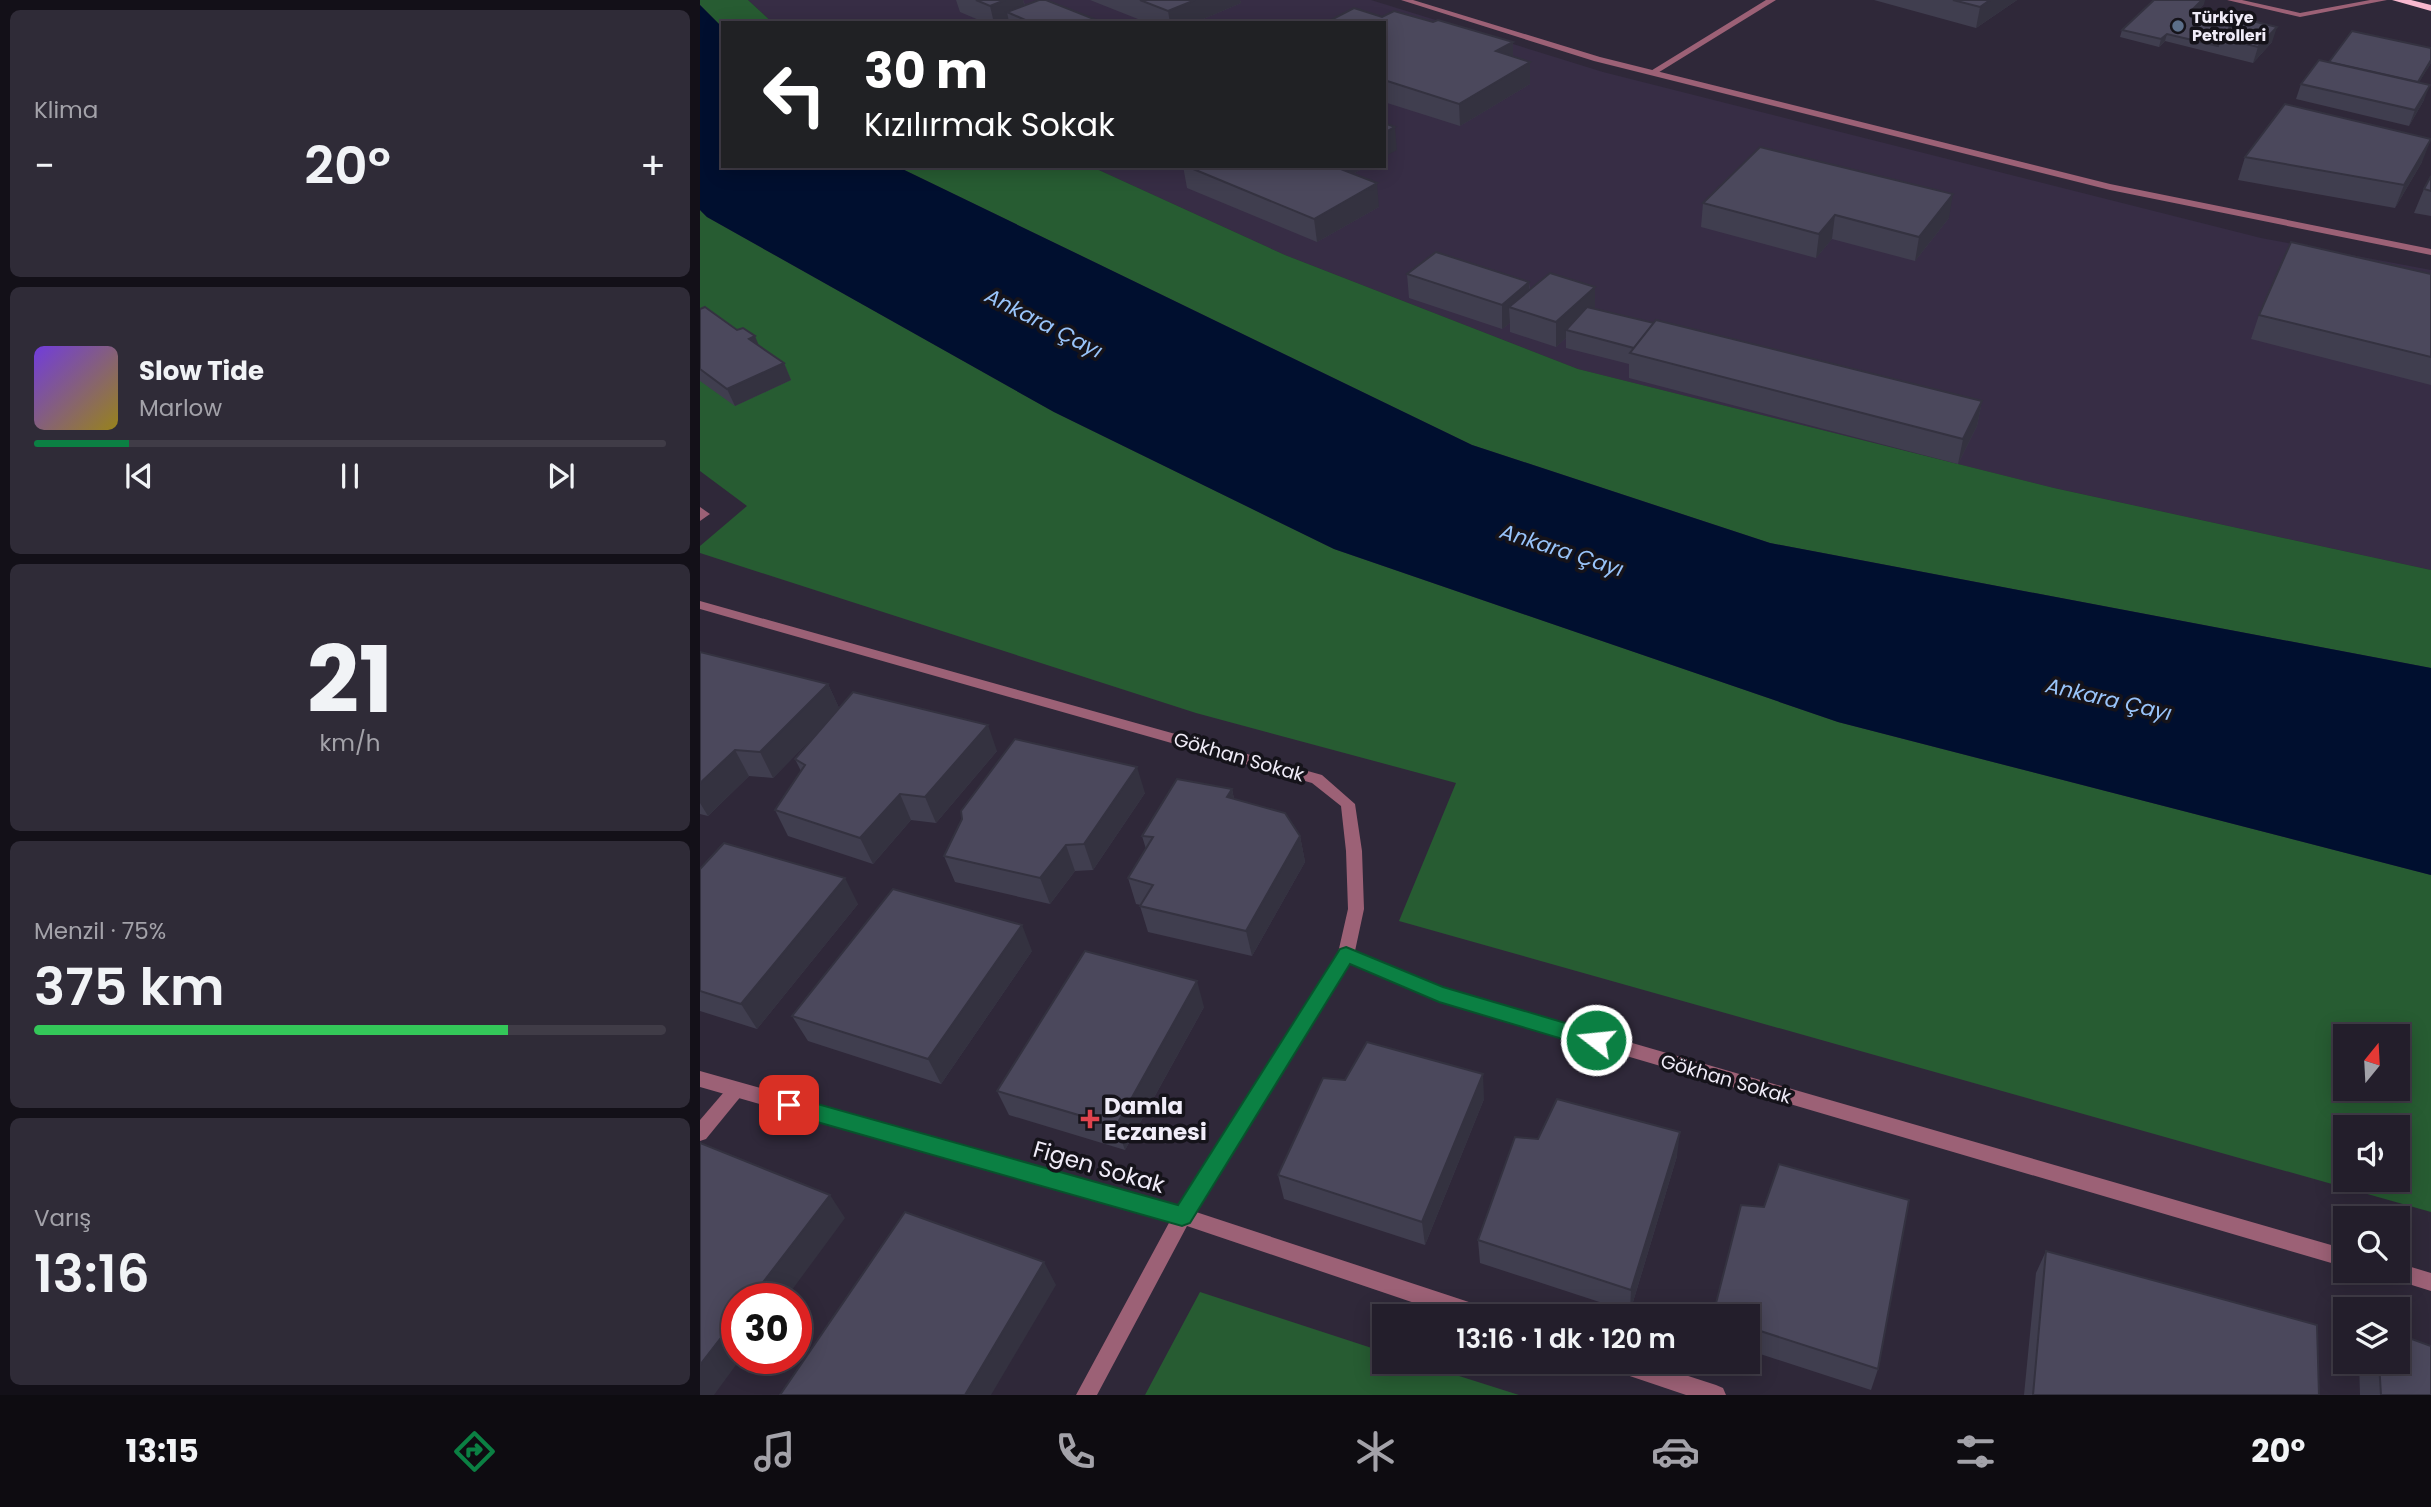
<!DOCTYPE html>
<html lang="tr">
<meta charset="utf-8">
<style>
:root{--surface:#231e2b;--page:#2f2b37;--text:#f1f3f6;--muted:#a3a2a9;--line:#403c47;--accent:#0b8043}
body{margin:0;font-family:Poppins,sans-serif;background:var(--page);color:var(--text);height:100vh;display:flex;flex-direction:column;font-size:26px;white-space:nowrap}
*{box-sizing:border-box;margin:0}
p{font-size:23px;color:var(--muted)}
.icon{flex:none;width:38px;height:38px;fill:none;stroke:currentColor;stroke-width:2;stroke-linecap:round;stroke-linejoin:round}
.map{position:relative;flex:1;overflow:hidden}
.details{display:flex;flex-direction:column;gap:10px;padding:10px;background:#131018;width:700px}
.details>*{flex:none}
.banner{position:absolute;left:21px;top:21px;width:665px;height:147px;border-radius:0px;box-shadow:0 4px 18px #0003,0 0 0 2px var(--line);background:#202124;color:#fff;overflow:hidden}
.needle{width:46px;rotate:18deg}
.fabs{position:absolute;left:1633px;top:1024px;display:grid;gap:14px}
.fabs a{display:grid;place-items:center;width:77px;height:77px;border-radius:0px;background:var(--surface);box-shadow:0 4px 18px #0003,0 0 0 2px var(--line);font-size:35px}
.speed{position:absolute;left:21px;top:1283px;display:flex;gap:14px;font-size:35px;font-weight:700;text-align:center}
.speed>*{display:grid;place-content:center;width:91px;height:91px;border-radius:50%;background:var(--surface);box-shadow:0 4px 18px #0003,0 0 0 2px var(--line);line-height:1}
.speed .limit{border:10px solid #d22;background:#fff;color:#111}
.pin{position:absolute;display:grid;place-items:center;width:60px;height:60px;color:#fff;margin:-30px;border-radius:14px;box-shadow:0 4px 10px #0006}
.me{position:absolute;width:77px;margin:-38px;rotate:286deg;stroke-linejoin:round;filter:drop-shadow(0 0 5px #0008)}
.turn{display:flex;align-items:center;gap:24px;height:147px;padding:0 28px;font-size:32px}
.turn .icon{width:91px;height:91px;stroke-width:2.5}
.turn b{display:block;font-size:49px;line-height:60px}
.big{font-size:52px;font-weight:600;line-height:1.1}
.details .widget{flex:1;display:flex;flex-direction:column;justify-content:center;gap:10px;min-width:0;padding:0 24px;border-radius:10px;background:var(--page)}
.details .dial{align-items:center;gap:0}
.dial b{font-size:91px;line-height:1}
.song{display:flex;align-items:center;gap:21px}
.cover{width:84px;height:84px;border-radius:10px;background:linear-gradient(135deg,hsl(260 70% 55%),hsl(50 70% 35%))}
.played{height:7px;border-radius:4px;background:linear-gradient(90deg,var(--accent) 15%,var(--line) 15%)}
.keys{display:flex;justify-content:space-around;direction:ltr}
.heat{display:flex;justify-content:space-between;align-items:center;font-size:38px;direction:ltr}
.charge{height:10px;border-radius:5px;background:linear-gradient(90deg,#34c759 75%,var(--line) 0)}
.trip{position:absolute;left:672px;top:1304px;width:388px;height:70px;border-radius:0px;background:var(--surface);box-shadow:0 4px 18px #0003,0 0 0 2px var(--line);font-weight:600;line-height:70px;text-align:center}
.dock{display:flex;height:112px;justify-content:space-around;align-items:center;background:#0e0c11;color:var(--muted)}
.dock .icon{width:49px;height:49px}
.dock .selected{color:var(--accent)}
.dock b{font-size:32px;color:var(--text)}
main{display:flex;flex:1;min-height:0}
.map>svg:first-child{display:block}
.built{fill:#372d45}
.green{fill:#275c32;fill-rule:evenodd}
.water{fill:#000f2f}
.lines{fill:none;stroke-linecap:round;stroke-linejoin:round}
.minor{fill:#9c6176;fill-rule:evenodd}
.tertiary{fill:#9c6176;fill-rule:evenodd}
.trunk{fill:#f8b8cf;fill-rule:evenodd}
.wall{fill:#403e4f}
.shaded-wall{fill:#343240}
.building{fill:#4b485c;stroke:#343240;stroke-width:2}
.route{fill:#0b8043;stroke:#07532c;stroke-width:2}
.service-dot{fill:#5c6f8a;stroke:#15131a;stroke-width:2.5}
.health-dot{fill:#e0444e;stroke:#15131a;stroke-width:2.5}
.labels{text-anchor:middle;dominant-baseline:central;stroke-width:7;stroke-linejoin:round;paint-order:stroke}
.far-poi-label{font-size:16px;font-weight:bold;fill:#f0ecf8;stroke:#15131a;text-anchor:start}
.street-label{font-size:19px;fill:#f0ecf8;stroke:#15131a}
.water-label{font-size:21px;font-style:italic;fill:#99c4fa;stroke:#15131a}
.near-poi-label{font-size:23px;font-weight:bold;fill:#f0ecf8;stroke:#15131a;text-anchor:start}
.near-street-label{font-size:23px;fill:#f0ecf8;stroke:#15131a}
</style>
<main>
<section class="details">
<div class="widget"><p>Klima</p>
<div class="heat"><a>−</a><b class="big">20°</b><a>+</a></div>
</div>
<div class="widget">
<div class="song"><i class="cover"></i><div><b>Slow Tide</b><p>Marlow</p></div></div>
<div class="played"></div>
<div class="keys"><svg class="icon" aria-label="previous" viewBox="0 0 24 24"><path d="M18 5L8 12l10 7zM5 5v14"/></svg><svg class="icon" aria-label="pause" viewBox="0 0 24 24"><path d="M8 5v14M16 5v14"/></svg><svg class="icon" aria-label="next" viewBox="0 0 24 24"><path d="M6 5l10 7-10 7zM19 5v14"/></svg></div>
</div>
<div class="widget dial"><b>21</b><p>km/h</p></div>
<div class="widget"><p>Menzil · 75%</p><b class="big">375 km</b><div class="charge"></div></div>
<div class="widget"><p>Varış</p><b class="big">13:16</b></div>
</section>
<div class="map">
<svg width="1731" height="1395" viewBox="0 0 1731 1395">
<rect width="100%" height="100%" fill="#2f2839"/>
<path class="built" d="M48 0H671L903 72 1561 238 1731 270V570L1354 488 878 369 585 255 390 166H684V23H73Z"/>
<g class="green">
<path d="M0 0H48L73 23H23V28L0 5Z"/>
<path d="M196 166H390L585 255 878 369 1354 488 1731 570V668L1070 543 772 445Z"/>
<path d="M0 210 7 217 354 412 634 549 1138 722 1731 875V1212L699 921 756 783 496 713 0 553V546L47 506 0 471ZM1645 1036H1698V1088H1645ZM1645 1127H1698V1180H1645Z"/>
<path d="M500 1292 684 1352V1362H715L819 1395H445Z"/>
</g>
<path class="water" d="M0 5 23 28V166H196L772 445 1070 543 1731 668V875L1138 722 634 549 354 412 7 217 0 210Z"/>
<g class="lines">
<g class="minor">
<path d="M1066 0H1076L956 74 949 72Z"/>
<path d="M1527 0H1542L1600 13 1670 0H1687L1600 17Z"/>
<path d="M0 507 10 514 0 521Z"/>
<path d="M0 601 622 775 655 804 662 851 664 909 655 951 742 988 1645 1249V1267L739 1001 649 963 496 1212 781 1306 788 1309 791 1316H753L487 1226 397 1395H376L470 1221 0 1087V1071L479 1206 638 953 648 909 646 851 641 806 612 783 0 609Z"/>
<path d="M1698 1263 1731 1273V1291L1683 1276 1681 1270H1698Z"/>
<path d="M906 1362H945L1016 1385 1023 1388 1026 1395H986L909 1369Z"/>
</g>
<g class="tertiary">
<path d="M701 0H713L900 57 1410 184 1731 249V255L1410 190 894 61Z"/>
<path d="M36 1082 42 1085 45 1090 42 1095 6 1139 0 1141V1120L30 1085Z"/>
</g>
<path class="trunk" d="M1692 0H1711L1731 5V11Z"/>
</g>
<g class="wall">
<path d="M256 0H323L325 5 404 23H309V22L306 23H286L260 12Z"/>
<path d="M390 0H540L541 3 494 23H448Z"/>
<path d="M1174 0H1317L1276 28Z"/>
<path d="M1504 4 1496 12 1572 42 1553 63 1465 41 1459 47 1420 37 1422 30Z"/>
<path d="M684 23 813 56 830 84 760 126 684 102Z"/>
<path d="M1629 62 1731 63 1719 82 1724 100 1709 126 1596 99 1601 84Z"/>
<path d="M1545 157 1722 162 1695 208 1538 180Z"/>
<path d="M483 166H667L653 174 679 207 617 242 487 188Z"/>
<path d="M1731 176V216L1714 213 1724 189Z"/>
<path d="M1003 203 1249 218 1215 261 1132 239 1116 258 1001 227Z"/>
<path d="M707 274 829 282 830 290 895 309 1282 401 1277 426 1258 464 929 378V364L866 348V338L856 347 810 332V323L802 329 709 298Z"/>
<path d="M1731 274V385L1551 339 1559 315Z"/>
<path d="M0 309 59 345 84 363 91 380 35 406 0 381Z"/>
<path d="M0 652 128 684 139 708 297 751 236 823 211 820 173 864 88 836 75 810 101 771 95 759 117 733 73 778 49 776 8 816 0 814Z"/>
<path d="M532 789 534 799 600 836 605 862 552 956 448 932 440 906 441 905 436 904 428 878 446 849 442 836Z"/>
<path d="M445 793 393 870 375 871 350 904 255 882 244 856 262 819Z"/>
<path d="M0 869 158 904 57 1029 0 1011Z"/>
<path d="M332 951 241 1084 108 1041 92 1016Z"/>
<path d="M504 1007 425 1150 309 1115 297 1091Z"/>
<path d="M784 1099 725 1245 584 1199 578 1175Z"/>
<path d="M977 1156 930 1312 780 1263 778 1240Z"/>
<path d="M1041 1205 1178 1369 1171 1390 1048 1350V1316H1013Z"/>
<path d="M1346 1251 1619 1395H1324L1336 1273Z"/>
<path d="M1659 1362H1698L1731 1395H1660Z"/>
</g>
<g class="shaded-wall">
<path d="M305 0H323L327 15 307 12 309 22 294 23 290 6Z"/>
<path d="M495 0H540L541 3 494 23H470L468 11Z"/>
<path d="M1290 0H1317L1276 28 1280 7Z"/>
<path d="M1502 0H1505L1504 4 1489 18 1491 11Z"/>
<path d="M1577 27 1572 42 1553 63 1558 47Z"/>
<path d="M1467 34 1465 41 1459 47 1461 39Z"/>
<path d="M813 42V64L796 51Z"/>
<path d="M1731 60V63L1710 97 1713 89Z"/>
<path d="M830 62V84L760 126 759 104Z"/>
<path d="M1730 85 1724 100 1709 126 1715 110Z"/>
<path d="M695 127 697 150 684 157V133Z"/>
<path d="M1731 139 1722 162 1695 208 1704 185Z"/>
<path d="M627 166H667L630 187Z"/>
<path d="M677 183 679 207 617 242 614 219Z"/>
<path d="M1253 194 1249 218 1215 261 1219 237Z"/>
<path d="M1135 215 1132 239 1116 258 1119 234Z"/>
<path d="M829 282 830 306 809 307 810 323 802 329V305Z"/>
<path d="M895 287V311L866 330V338L856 347V322Z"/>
<path d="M55 336 62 353 49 339Z"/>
<path d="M84 363 91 380 35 406 27 389Z"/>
<path d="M1282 401 1277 426 1258 464 1263 439Z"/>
<path d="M128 684 140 710 73 778 60 752Z"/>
<path d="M288 725 297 751 236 823 225 797Z"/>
<path d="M35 750 49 776 8 816 0 803V783Z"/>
<path d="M437 767 445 793 393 870 384 844Z"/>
<path d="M532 789 537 815 527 797Z"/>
<path d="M200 794 211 820 173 864 160 838Z"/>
<path d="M600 836 605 862 552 956 546 931Z"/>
<path d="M366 845 375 871 350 904 340 878Z"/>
<path d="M145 878 158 904 57 1029 41 1004Z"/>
<path d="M322 925 332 951 241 1084 228 1059Z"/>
<path d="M497 981 504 1007 425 1150 416 1126Z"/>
<path d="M783 1074 784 1099 725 1245 722 1222Z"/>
<path d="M980 1132 977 1156 930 1312 931 1290Z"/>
<path d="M130 1195 145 1218 86 1298H51Z"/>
<path d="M344 1262 356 1285 291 1395H265Z"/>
<path d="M37 1317V1358H41L14 1395H0V1365Z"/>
</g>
<g class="building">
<path d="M276 0H305L290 6Z"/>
<path d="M339 0H346L404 23H332L307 12Z"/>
<path d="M440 0H495L468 11Z"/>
<path d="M1253 0H1290L1280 7Z"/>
<path d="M1454 0H1502L1491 11 1536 21 1520 38 1518 46 1467 34 1461 39 1422 30Z"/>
<path d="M654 8 682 17 694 11 733 22 738 20 813 42 796 51 830 62 759 104 684 80V23H625Z"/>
<path d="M1540 18 1577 27 1558 47 1520 38Z"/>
<path d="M1652 31 1731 48V60L1718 82 1629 62Z"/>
<path d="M1619 60 1730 85 1715 110 1601 84Z"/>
<path d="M1585 104 1731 139 1704 185 1545 157Z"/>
<path d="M684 123 695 127 684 133Z"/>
<path d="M1060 147 1253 194 1219 237 1135 215 1119 234 1003 203Z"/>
<path d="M486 166H633L677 183 614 219Z"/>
<path d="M1731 176V191L1724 189Z"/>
<path d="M1591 242 1731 274V357L1559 315Z"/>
<path d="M736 252 829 282 802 305 707 274Z"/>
<path d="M850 273 895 287 856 322 809 307Z"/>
<path d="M5 307 37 330 43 328 55 336 49 339 84 363 27 389 0 369V309Z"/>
<path d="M887 307 954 323 934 348 866 330Z"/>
<path d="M956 320 1282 401 1263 439 930 353Z"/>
<path d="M0 652 128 684 60 752 35 750 0 783Z"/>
<path d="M153 692 288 725 225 797 200 794 160 838 75 810 105 765 95 759Z"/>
<path d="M315 739 437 767 384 844 366 845 340 878 244 856 262 819 261 811Z"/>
<path d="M477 779 532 789 527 797 585 813 600 836 546 931 440 906 453 885 428 878 453 837 442 836Z"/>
<path d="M24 843 145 878 41 1004 0 991V869Z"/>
<path d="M193 889 322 925 228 1059 92 1016Z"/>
<path d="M385 951 497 981 416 1126 297 1091Z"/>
<path d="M667 1042 783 1074 722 1222 578 1175 623 1078 645 1080Z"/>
<path d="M857 1099 980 1132 931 1290 778 1240 815 1137 838 1139Z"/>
<path d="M0 1143 130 1195 51 1298H37V1317L0 1365Z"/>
<path d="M1079 1164 1209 1200 1178 1369 1048 1327V1316L1013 1315 1041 1205 1064 1207Z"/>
<path d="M205 1212 344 1262 265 1395H80Z"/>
<path d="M1346 1251 1617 1325 1619 1395H1333Z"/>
<path d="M1698 1334 1731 1346V1395H1681L1679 1362H1698Z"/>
</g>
<path class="route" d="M646 947 743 987 896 1032 903 1034 906 1040 903 1046 896 1049 739 1002 650 964 490 1223 482 1226 89 1114 81 1111 79 1105 81 1099 89 1096 478 1205 640 949Z"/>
<circle class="service-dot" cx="1478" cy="26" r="7"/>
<path class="health-dot" d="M386.5 1108.5h7v7h7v7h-7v7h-7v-7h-7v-7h7z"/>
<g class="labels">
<g class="far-poi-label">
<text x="1492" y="17">Türkiye<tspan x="1492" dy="18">Petrolleri</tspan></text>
</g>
<g class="street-label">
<text transform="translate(539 757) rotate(16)">Gökhan Sokak</text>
<text transform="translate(1026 1079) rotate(16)">Gökhan Sokak</text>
</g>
<g class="water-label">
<text transform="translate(344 323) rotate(27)">Ankara Çayı</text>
<text transform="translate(862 550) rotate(18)">Ankara Çayı</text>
<text transform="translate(1409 699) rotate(13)">Ankara Çayı</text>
</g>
<g class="near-poi-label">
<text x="404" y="1106">Damla<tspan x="404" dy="26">Eczanesi</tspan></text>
</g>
<g class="near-street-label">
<text transform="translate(399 1167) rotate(16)">Figen Sokak</text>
</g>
</g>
</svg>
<div class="fabs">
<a><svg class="needle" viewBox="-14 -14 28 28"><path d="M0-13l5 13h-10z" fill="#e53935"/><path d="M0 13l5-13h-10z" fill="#a3a2a9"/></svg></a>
<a><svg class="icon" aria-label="sound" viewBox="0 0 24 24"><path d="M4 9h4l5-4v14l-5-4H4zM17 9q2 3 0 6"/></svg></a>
<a><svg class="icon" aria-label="search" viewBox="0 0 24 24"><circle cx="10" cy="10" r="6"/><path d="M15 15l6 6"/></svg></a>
<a><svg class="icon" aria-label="layers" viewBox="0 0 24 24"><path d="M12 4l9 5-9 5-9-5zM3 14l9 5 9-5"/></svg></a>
</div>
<div class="speed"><div class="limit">30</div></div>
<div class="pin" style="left:89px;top:1105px;background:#d93025"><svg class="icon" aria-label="arrive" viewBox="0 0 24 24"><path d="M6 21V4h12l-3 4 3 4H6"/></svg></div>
<svg class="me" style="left:896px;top:1040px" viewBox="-20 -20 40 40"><circle r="17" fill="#0b8043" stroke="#fff" stroke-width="3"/><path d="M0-11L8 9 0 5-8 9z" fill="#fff"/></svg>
<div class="trip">13:16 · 1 dk · 120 m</div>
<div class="banner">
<div class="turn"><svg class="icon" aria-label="left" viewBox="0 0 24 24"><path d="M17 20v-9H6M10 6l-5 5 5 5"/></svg><div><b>30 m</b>Kızılırmak Sokak</div></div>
</div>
</div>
</main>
<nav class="dock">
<b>13:15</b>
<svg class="icon selected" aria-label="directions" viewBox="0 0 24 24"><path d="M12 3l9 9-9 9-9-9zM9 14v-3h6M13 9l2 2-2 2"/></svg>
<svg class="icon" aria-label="music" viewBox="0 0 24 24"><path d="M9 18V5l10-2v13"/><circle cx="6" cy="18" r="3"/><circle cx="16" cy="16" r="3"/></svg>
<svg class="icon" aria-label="phone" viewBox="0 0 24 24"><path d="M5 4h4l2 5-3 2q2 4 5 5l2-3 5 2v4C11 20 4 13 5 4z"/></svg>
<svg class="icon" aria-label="climate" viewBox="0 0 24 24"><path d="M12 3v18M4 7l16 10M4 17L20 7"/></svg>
<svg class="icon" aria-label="car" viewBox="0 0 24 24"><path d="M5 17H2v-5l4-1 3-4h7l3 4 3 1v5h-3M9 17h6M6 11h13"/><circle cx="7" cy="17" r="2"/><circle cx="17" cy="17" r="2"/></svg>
<svg class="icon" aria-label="filters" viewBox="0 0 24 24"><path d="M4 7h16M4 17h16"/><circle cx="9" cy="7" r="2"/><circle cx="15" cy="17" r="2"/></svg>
<b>20°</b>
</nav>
